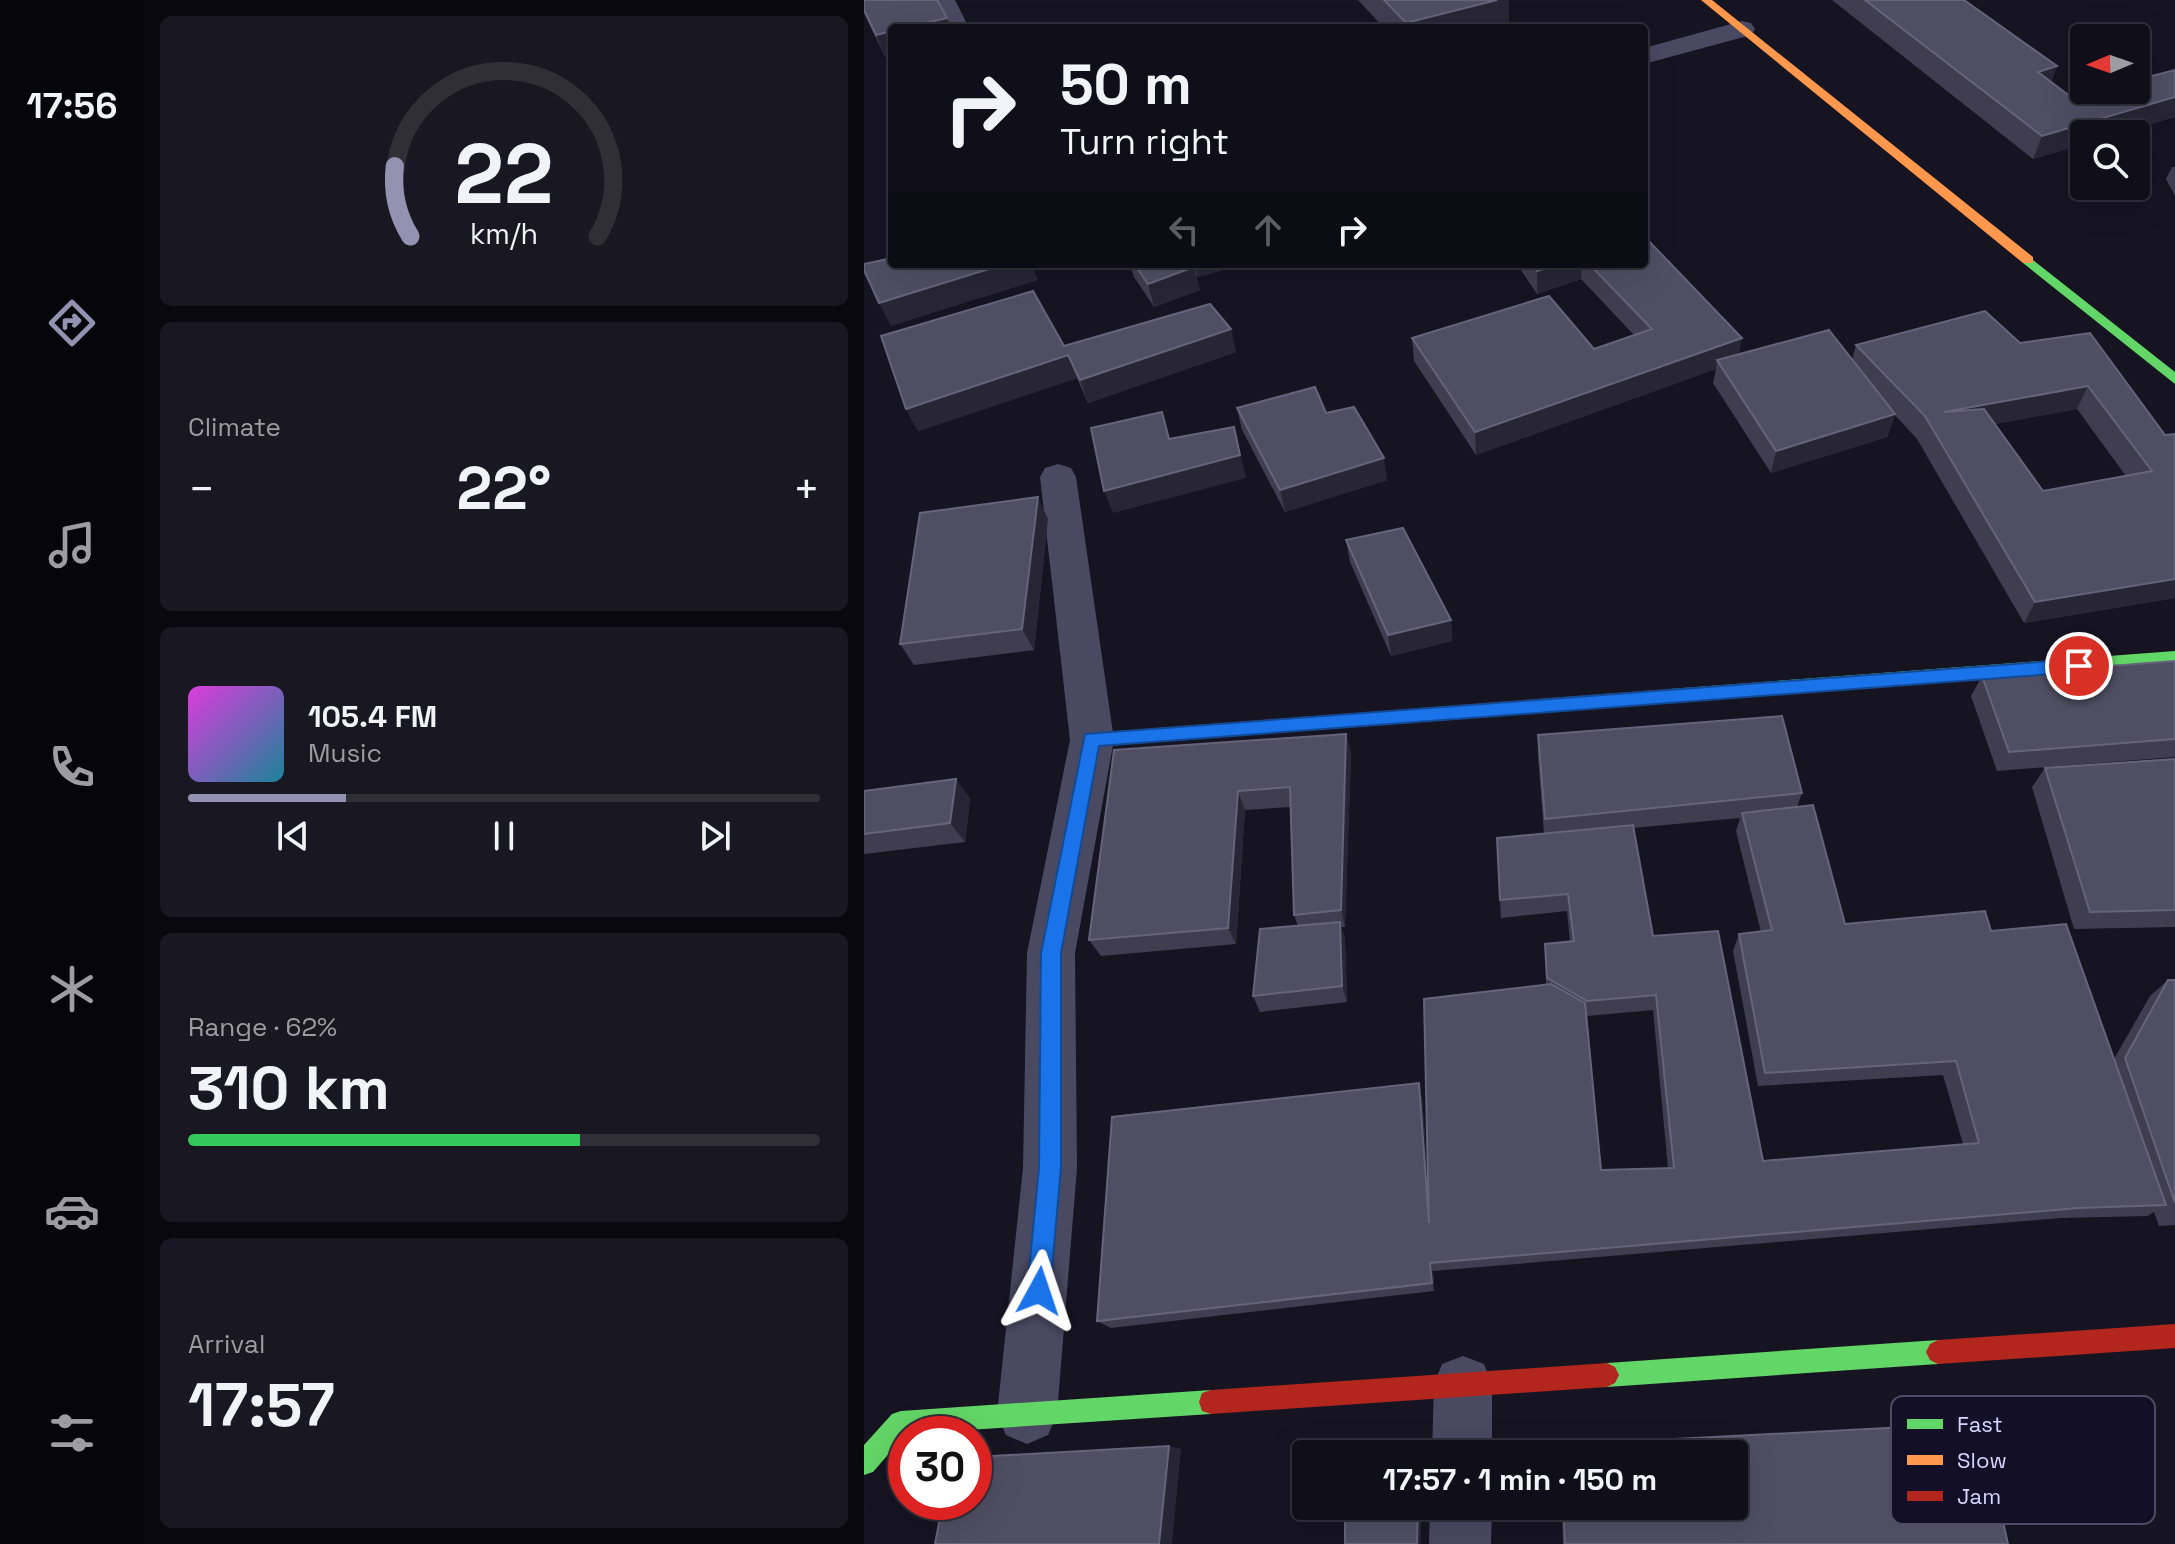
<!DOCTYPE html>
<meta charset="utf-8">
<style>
:root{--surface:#100f19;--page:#191822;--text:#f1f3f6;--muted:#9c9ca2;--line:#302f38;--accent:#9591b1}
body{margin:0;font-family:"Space Grotesk",sans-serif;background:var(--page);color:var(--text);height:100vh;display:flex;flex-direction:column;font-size:30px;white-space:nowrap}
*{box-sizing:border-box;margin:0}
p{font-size:26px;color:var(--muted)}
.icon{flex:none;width:44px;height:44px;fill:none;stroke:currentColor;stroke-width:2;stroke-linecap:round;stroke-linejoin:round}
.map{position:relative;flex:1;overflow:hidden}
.details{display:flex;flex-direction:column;gap:16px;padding:16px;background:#09080e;width:720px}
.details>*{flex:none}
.guide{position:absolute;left:24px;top:24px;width:760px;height:244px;border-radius:8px;box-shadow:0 8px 32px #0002,0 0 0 2px var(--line);background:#100f19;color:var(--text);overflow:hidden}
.needle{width:52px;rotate:268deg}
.controls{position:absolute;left:1206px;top:24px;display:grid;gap:16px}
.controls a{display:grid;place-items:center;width:80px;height:80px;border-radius:8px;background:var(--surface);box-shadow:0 8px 32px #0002,0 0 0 2px var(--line);font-size:40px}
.speed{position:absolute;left:24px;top:1416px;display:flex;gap:16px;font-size:40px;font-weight:700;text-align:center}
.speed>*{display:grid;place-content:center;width:104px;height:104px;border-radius:50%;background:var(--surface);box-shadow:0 8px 32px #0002,0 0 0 2px var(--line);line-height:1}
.speed .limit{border:12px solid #d22;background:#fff;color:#111}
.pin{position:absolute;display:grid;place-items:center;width:68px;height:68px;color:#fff;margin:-34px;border:4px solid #fff;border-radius:50%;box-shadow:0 2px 8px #0007}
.me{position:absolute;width:88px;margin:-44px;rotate:5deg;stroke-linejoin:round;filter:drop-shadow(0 0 6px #0008)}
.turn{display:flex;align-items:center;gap:28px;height:168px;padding:0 40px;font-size:36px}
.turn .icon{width:104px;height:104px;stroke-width:2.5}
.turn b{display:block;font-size:56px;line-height:68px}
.lanes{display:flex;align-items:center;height:76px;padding:0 40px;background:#0003;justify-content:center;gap:40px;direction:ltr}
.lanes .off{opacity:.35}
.big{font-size:60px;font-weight:700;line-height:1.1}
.details .tile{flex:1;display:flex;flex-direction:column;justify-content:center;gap:12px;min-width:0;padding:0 28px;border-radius:12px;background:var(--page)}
.details .dial{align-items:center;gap:0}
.dial svg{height:208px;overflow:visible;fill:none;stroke:var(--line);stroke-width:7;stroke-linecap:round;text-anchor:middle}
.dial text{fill:var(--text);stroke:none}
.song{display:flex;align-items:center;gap:24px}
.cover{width:96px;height:96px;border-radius:12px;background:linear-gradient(135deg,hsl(300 70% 55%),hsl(190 70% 35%))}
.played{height:8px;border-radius:4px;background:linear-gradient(90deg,var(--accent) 25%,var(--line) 25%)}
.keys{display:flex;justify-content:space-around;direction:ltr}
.heat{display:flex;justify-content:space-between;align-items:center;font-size:44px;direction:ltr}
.charge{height:12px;border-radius:6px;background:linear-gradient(90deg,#34c759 62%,var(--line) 0)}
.trip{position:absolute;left:428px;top:1440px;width:456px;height:80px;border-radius:8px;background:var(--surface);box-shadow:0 8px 32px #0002,0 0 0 2px var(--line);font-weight:700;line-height:80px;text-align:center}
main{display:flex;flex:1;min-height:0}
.tab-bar{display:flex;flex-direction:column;width:144px;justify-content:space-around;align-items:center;background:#06060a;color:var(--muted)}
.tab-bar .icon{width:56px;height:56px}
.tab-bar .on{color:var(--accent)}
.tab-bar b{font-size:36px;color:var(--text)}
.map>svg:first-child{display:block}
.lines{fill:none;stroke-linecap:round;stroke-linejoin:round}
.street{fill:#4a4962;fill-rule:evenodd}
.fast{fill:#63d668;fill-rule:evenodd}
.slow{fill:#ff974d;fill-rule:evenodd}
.jam{fill:#b3261e;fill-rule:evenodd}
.wall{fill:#403d50;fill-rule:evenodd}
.shaded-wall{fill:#282635}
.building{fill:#504e63;stroke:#66637b;stroke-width:2;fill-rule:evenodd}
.route{fill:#1a73e8;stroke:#114b97;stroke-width:2}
.key{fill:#130f26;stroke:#4e4a67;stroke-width:2}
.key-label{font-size:22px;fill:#d9d4ff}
</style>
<main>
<nav class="tab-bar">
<b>17:56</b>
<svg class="icon on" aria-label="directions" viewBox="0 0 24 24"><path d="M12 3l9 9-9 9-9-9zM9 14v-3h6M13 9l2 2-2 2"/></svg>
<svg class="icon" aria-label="music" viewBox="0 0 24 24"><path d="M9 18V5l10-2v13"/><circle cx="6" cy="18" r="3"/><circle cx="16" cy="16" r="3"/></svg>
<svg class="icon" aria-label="phone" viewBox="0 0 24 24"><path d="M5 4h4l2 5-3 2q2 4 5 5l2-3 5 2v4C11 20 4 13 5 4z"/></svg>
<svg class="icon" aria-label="climate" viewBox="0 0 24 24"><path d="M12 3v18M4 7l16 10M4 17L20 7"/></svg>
<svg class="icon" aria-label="car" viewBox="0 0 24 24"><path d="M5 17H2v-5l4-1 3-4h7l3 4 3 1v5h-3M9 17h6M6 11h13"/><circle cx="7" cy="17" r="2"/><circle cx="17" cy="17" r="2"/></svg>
<svg class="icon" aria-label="filters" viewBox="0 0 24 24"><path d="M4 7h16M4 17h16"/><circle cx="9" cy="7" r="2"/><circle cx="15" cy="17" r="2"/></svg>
</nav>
<section class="details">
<div class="tile dial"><svg viewBox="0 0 100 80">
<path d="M14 69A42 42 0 1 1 86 69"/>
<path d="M14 69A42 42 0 0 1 8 42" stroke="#9591b1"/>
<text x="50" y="56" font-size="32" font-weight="700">22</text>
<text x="50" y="72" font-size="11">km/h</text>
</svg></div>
<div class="tile"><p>Climate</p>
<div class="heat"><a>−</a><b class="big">22°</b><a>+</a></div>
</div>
<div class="tile">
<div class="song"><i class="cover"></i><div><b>105.4 FM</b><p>Music</p></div></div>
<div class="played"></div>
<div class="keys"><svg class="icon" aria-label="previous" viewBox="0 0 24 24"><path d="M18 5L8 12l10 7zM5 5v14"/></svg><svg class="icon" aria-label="pause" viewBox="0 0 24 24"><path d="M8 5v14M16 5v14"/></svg><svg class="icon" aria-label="next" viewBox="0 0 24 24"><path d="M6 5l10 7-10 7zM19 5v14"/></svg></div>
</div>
<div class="tile"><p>Range · 62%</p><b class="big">310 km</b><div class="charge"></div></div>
<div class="tile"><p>Arrival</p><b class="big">17:57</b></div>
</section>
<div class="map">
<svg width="1311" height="1544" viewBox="0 0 1311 1544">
<rect width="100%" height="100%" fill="#161421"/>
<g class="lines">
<g class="street">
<path d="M65 0H91L105 28H79Z"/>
<path d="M878 21 887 23 891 29 887 35 780 64V48Z"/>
<path d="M194 464 207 468 212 477 250 740 211 953 213 1168 193 1414 184 1435 163 1444 142 1435 133 1414 159 1168 163 953 206 740 176 477 181 468Z"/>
<path d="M599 1356 620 1364 628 1385V1454H568L570 1385 578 1364Z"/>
<path d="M566 1506H628L627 1544H565Z"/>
</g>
<g class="fast">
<path d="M1164 256 1311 372V384L1159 263V257Z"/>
<path d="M1311 651V665L806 703 797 696 806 689Z"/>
<path d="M1074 1340 1082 1344 1086 1352 1082 1360 1074 1364 743 1387 735 1383 731 1375 735 1367 743 1363Z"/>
<path d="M347 1390 356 1393 359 1402 356 1411 347 1414 42 1434 9 1472 0 1475V1445L28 1414 37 1411Z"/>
</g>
<path class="slow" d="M837 0H848L1169 257V263H1159Z"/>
<g class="jam">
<path d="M806 689 815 696 806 703 228 747 222 745 219 740 222 735 228 733Z"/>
<path d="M1311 1324V1348L1074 1364 1066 1360 1062 1352 1066 1344 1074 1340Z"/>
<path d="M743 1363 751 1367 755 1375 751 1383 743 1387 347 1414 338 1411 335 1402 338 1393 347 1390Z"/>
</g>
</g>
<g class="wall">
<path d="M0 0 83 18 87 28H28V56L21 57 0 13Z"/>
<path d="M494 0H645V28H520Z"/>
<path d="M968 0H1100L1193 66 1187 82 1207 97 1311 117 1253 134H1220V144L1169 159Z"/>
<path d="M1308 167H1311V196L1302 179Z"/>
<path d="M266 264H379L334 277 332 275 336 290 290 307 270 277Z"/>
<path d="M654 264H780L875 355 988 360 992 345 1156 343 1301 435 1311 598 1160 623 1053 439 1031 415 1023 437 907 473 849 383 852 369 612 455 550 361 548 338 730 349 770 335 717 279 673 294 654 266ZM1213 409 1262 476 1179 491 1131 424Z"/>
<path d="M200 346 372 352 224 403 213 378 54 431 42 409Z"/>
<path d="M373 408 462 413 523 480 421 512 378 430Z"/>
<path d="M184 519 170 650 50 665 36 644Z"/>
<path d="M482 540 587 620 588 641 527 656 486 562Z"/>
<path d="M1311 661V757L1133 771 1107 696 1118 676Z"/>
<path d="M482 734 487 753 481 927H477L481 938 483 1002 396 1012 389 996 434 926 430 915 426 807 381 810 372 944 237 956 225 940 250 750Z"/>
<path d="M674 735 938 793 933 807 981 924 1127 931 1250 1059 1286 996 1304 980H1311V1225L1295 1226 1290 1212 1283 1216 1197 1218 569 1271 570 1291 247 1328 233 1321 558 1097 564 1181 682 985 681 944 706 941 703 911 637 918 633 838 680 834 674 755ZM876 818 872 831 897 932 875 934 869 951 894 1086 1079 1075 1099 1144 899 1161 789 936 769 828ZM789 1010 804 1168 737 1170 723 1016Z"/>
<path d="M1311 759V927L1210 929 1168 787 1181 768Z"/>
<path d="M92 779 106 799 101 842 0 854V791Z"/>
<path d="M1117 1423 1144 1544H699L698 1506H870V1454H696L697 1445Z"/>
</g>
<g class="shaded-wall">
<path d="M633 0H645V28H543L542 23Z"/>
<path d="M83 18 87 28H40Z"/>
<path d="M28 31V56L21 57 12 35Z"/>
<path d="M1193 66 1184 88 1174 72Z"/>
<path d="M1311 97V117L1253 134H1220V144L1169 159 1178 136Z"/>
<path d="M141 264H168L174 280 27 326 15 303Z"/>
<path d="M330 264H379L334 277Z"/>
<path d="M694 264H718L717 279 673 294V271Z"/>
<path d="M330 267 336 290 290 307 284 284Z"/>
<path d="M367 329 372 352 224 403 216 380Z"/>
<path d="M878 338 874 361 853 360 852 369 612 455 611 432Z"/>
<path d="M204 355 213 378 54 431 42 409Z"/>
<path d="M1224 386 1213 409 1071 435 1080 412Z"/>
<path d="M1031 414 1023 437 907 473 912 451Z"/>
<path d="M370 427 382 478 249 513 240 491Z"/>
<path d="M520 458 523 480 421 512 416 490Z"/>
<path d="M174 497 184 519 170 650 158 629Z"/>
<path d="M1311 579V598L1160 623 1171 602Z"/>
<path d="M587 620 588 641 527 656 524 635Z"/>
<path d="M482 734 487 753 481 927 477 910Z"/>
<path d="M92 779 106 799 101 842 86 823Z"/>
<path d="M374 791 381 810 372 944 364 928Z"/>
<path d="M476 922 481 938 483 1002 478 986Z"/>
<path d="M555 1083 558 1097 568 1233 565 1223Z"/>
<path d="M566 1263 569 1271 570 1291 568 1283Z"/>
<path d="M305 1446 317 1449 308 1544H295Z"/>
<path d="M554 1506H557V1544H553Z"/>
</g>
<g class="building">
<path d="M0 0H73L83 18 40 28H28V31L12 35 0 10Z"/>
<path d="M520 0H633L542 23Z"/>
<path d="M1001 0H1100L1193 66 1174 72 1207 97 1235 90H1272V80L1311 70V97L1178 136Z"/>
<path d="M780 236 878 338 611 432 548 338 685 296 730 349 788 329 725 264H780Z"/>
<path d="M28 258V264H141L15 303 0 270V264Z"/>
<path d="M270 264H327L330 267 284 284Z"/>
<path d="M669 264H694L673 271Z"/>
<path d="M169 291 200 346 346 304 367 329 216 380 204 355 42 409 17 336Z"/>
<path d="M1121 311 1156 343 1226 333 1301 435 1311 434V579L1171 602 1061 416 992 345ZM1224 386 1288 471 1179 491 1120 409 1080 412Z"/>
<path d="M965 330 1031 414 912 451 853 360Z"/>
<path d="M451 387 462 413 490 407 520 458 416 490 373 408Z"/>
<path d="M298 412 305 439 370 427 376 455 240 491 227 428Z"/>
<path d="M174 497 158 629 36 644 56 513Z"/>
<path d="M539 528 587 620 524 635 482 540Z"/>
<path d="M1311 661V739L1145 752 1118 676Z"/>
<path d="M918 716 938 793 681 819 674 735Z"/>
<path d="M482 734 477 910 430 915 426 787 374 791 364 928 225 940 250 750Z"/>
<path d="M1311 759V910L1226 912 1181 768Z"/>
<path d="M92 779 86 823 0 834V791Z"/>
<path d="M949 805 981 924 1121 911 1127 931 1202 924 1302 1205 1214 1208 566 1263 568 1283 233 1321 248 1117 555 1083 565 1223 560 999 687 984 721 1003 737 1170 810 1168 792 995 723 1001 683 978 681 944 710 941 704 894 636 900 633 838 769 825 789 936 854 931 899 1161 1115 1143 1092 1061 901 1073 875 934 908 930 878 813Z"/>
<path d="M476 922 478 986 389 996 396 929Z"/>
<path d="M1304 980H1311V1203L1261 1058Z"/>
<path d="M1117 1423 1144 1544H701L699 1506H870V1454H698L697 1445Z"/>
<path d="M305 1446 295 1544H71L79 1502H110V1457Z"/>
<path d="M481 1506H554L553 1544H481Z"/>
</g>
<path class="route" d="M1215 659 1224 666 1215 672 235 746 197 953V1168L186 1291 183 1300 175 1303 167 1300 163 1291 175 1168 177 953 221 734Z"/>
<rect x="1027" y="1396" width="264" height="128" rx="12" class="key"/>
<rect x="1043" y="1419" width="36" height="10" fill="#63d668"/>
<rect x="1043" y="1455" width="36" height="10" fill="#ff974d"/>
<rect x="1043" y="1491" width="36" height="10" fill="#b3261e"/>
<g class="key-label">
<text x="1093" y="1432">Fast</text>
<text x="1093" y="1468">Slow</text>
<text x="1093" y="1504">Jam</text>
</g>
</svg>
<div class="controls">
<a><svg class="needle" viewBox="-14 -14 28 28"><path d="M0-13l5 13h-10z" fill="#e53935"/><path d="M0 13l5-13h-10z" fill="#9c9ca2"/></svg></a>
<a><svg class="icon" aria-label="search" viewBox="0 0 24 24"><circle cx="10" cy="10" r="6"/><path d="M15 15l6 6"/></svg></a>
</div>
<div class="speed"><div class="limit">30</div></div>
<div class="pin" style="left:1215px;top:666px;background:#d93025"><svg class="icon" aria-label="arrive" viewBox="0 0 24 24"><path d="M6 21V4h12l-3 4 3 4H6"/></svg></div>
<svg class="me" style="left:175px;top:1291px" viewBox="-20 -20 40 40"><path d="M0-17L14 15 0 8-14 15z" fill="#1a73e8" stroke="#fff" stroke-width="4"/></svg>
<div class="trip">17:57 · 1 min · 150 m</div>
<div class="guide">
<div class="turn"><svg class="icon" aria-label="right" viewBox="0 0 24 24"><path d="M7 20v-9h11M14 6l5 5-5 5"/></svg><div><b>50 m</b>Turn right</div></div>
<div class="lanes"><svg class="icon off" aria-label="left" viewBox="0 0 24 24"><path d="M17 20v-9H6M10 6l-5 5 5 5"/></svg><svg class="icon off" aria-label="ahead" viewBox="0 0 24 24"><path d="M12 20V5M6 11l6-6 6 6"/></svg><svg class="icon" aria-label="right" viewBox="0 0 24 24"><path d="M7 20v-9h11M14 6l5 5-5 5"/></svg></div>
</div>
</div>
</main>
